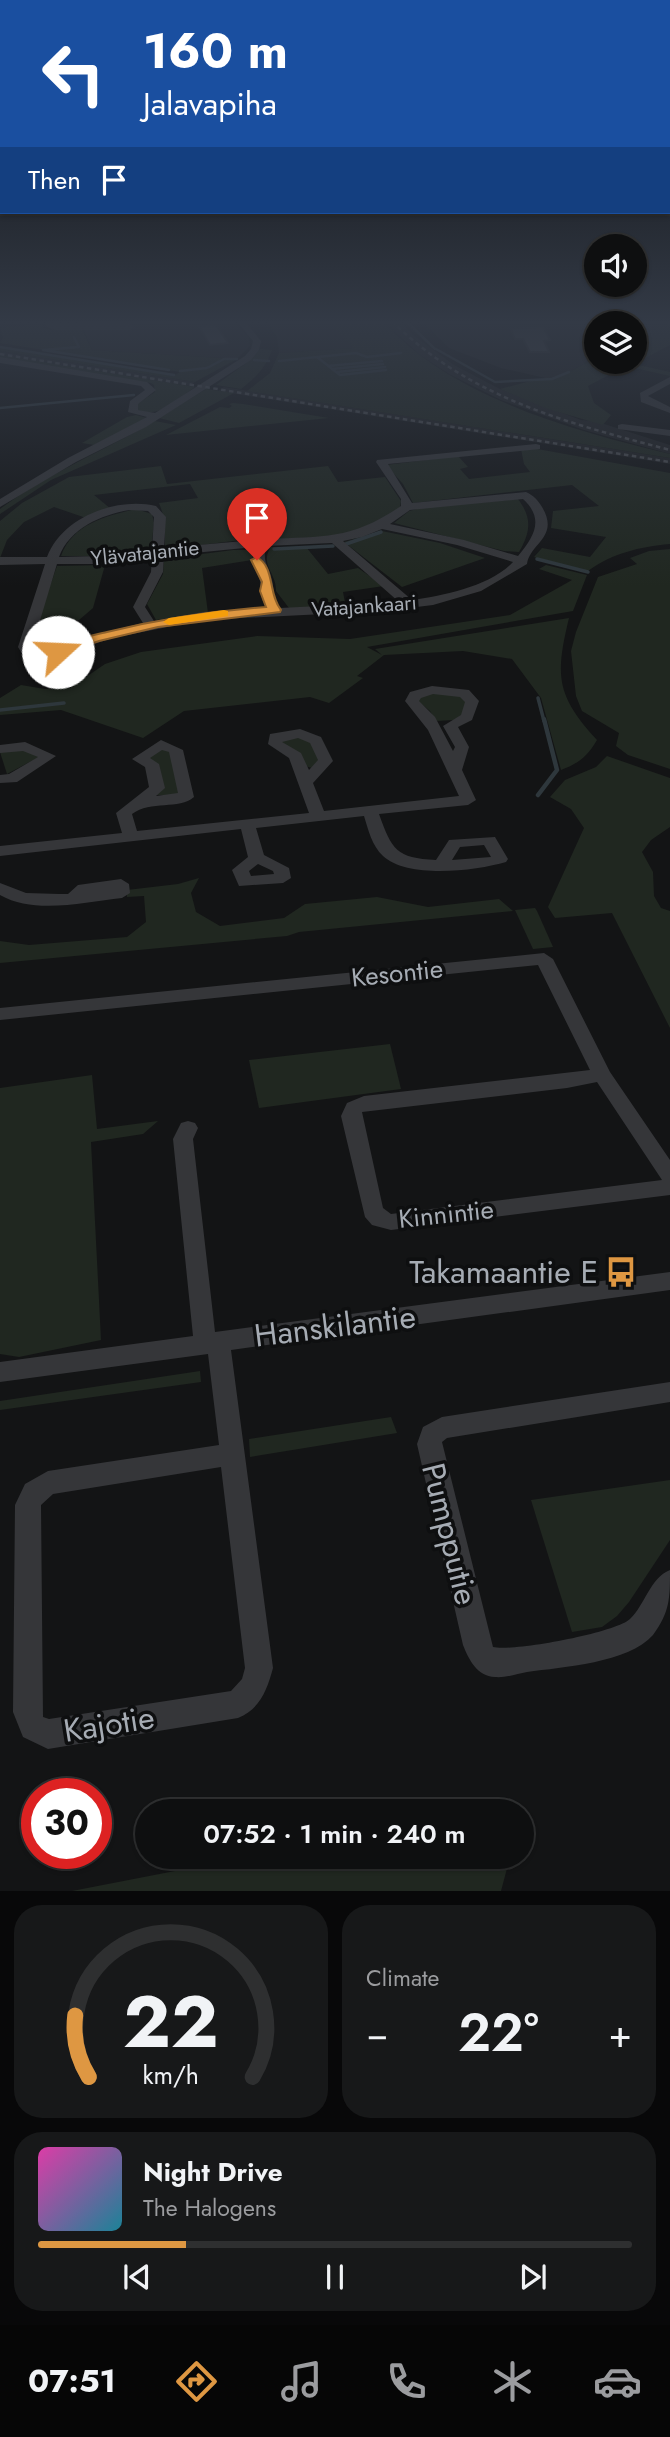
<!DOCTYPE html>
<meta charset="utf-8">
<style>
:root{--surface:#0e0f10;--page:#171819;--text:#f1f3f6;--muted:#9b9c9f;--line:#2e2f30;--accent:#de9742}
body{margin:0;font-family:Jost,sans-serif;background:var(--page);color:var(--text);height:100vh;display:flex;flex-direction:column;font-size:26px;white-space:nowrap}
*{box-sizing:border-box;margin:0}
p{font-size:23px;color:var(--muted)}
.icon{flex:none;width:38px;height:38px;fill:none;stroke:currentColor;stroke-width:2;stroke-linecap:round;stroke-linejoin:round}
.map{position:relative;height:1891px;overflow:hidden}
.panel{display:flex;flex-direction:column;gap:14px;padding:14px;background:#080809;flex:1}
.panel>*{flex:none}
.top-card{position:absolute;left:0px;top:0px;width:670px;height:214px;box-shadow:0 2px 5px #0004,0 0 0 2px var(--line);background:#1a4fa0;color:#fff;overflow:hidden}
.fabs{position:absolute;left:584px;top:234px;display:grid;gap:14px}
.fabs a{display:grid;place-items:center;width:63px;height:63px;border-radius:50%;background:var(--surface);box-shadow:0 2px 5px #0004,0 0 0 2px var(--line);font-size:35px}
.speed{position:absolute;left:21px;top:1778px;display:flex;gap:14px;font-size:35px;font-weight:700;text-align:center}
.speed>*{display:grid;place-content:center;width:91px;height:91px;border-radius:50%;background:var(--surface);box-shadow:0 2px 5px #0004,0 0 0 2px var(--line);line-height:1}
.speed .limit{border:10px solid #d22;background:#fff;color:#111}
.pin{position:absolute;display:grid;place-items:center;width:60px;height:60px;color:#fff;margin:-72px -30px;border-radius:50% 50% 50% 0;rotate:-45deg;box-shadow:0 0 7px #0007}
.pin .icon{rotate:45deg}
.me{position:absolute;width:77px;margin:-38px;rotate:70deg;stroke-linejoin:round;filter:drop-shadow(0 0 5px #0008)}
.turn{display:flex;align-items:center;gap:24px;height:147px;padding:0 28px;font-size:32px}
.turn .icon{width:91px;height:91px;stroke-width:2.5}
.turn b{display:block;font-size:49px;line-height:60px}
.then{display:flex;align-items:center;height:66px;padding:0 28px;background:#0003;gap:14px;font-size:26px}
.big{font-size:52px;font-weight:600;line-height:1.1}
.panel .widget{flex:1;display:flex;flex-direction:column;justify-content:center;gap:10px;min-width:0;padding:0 24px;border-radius:28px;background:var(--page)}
.panel .dial{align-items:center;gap:0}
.dial svg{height:182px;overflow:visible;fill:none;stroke:var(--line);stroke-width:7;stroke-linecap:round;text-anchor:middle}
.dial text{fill:var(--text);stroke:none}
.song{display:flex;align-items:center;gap:21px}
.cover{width:84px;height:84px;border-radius:10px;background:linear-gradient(135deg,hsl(320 70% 55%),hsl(190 70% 35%))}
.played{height:7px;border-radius:4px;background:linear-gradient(90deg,var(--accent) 25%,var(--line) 25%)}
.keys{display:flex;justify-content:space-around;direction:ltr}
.heat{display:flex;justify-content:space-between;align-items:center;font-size:38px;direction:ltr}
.panel .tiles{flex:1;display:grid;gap:14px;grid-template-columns:1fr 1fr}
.widget:last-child{grid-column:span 2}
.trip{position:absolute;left:135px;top:1799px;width:399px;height:70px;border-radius:35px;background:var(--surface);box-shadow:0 2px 5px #0004,0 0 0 2px var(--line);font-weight:600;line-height:70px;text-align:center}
.tab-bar{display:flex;height:112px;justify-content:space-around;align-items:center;background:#060606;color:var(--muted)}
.tab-bar .icon{width:49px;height:49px}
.tab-bar .active{color:var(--accent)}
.tab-bar b{font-size:32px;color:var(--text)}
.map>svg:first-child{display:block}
.built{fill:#1f2022}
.green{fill:#202720}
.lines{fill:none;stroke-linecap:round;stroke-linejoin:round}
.stream-far2{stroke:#2e373c;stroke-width:2.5}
.stream-far1{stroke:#2e373c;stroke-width:3.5}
.stream{stroke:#2e373c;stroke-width:4.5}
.building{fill:#424448;stroke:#2e2e31;stroke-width:2}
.minor{fill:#353639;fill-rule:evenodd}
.rail{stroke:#4c4e52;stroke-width:2.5;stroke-dasharray:4.5 3.5;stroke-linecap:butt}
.route{fill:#de9742;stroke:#90622b;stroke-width:2}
.slow{fill:#f59e0b}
.labels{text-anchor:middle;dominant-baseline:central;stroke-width:7;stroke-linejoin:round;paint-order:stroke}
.far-street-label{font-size:21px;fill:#a6acb4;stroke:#0e0f10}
.street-label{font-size:26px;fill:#a6acb4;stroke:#0e0f10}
.near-poi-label{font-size:32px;fill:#a6acb4;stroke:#0e0f10;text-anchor:end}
.near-street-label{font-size:32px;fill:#a6acb4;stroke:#0e0f10}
</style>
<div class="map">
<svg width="670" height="1891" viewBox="0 0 670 1891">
<rect width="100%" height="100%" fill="#131415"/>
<g class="built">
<path d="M80 321H232L249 337 250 346 237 359 92 350Z"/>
<path d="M266 321H328L354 348 279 353 277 337Z"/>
<path d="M383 321H400L413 335 454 365 500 389 581 420 595 421 670 445V454L584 430 501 400 449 374 420 355Z"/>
<path d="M422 321H670V323L635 337V324H597V357L554 380 501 368 449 348Z"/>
<path d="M0 351 195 382 189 386 0 355Z"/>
<path d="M224 387 670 458V464L218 391Z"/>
</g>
<g class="green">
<path d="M328 321H383C450 397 574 431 670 454V458L247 391 270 373 279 353 353 348Z"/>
<path d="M670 323V345L634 364 670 372V376L626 366 588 386 594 403 611 415 603 425 548 409 500 389 538 379 554 380 597 357V362H635V337Z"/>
<path d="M40 324 45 329 82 330 92 350 237 359 195 382 0 351V347L175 375 180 372 0 343 3 338 0 328Z"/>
<path d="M260 349 272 350C266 368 255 378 241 389L216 385 249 361Z"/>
<path d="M0 355 195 387C176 400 159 420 136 409V405L155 392 154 385 151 383 0 359Z"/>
<path d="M206 389 234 393 179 423 159 418Z"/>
<path d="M233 403 243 404 329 418 166 435 220 407 229 408 232 406 229 404Z"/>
<path d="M136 415 147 418 94 445 82 443 127 417Z"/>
<path d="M155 421 176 425 51 480 0 514V509C48 473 104 451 155 421Z"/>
<path d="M532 448 670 473V544C639 547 613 553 588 571L534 557 542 548 590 557 606 537 551 528 553 511 599 506 572 485 413 503 403 484 386 465 458 456 468 467 460 469 469 479 530 472 524 464 521 449Z"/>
<path d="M161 466 167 484 328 466 338 482 385 477 401 501 400 507C365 540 315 537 270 540L267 539 269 523 258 538 168 549 165 548V520L159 503 198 498 190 484 94 495 111 509 86 518 54 507 24 522 7 540 0 558V521L22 503 69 477Z"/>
<path d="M518 499C532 518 531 531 519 552L504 551 394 523 409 511 421 508Z"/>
<path d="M136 509 152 514 154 523 151 550 102 556H61C72 524 106 516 136 509Z"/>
<path d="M382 531 440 543 485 558 402 587 344 542Z"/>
<path d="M271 547H306L328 574 358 568 384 586 343 592 346 608H289L276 591C277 574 259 564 271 547Z"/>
<path d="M670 549V769L628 755 616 746 619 733 582 711 576 696 571 651 576 632 598 577 637 564 630 558 649 551Z"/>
<path d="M233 550H254L252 560 202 568 208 613 156 620 147 604 163 574 164 559Z"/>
<path d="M105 565 93 608 79 620H38L57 566Z"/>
<path d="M546 565 587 575 573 611 367 647 382 655 375 649 569 618C555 676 556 695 597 740 587 757 579 763 561 770L541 698 512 659 463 651 384 655 357 676 363 678 329 703 310 697 184 711 143 738 61 710 0 715V698L21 685 45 689 70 688 105 664 141 652 257 636 350 639 510 615 572 580 539 569Z"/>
<path d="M455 692 468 702 465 715 454 720 436 721 430 711 418 701 424 694Z"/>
<path d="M297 737 308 739 319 757 318 763 312 768 305 766 281 744 282 739Z"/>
<path d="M21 749 39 757 7 774 0 752Z"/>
<path d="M164 749 172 753 181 795H155L147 759 157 750Z"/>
<path d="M607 756 670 778V827L651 840 642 852 653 872 654 896 661 908 670 911V1028L612 913 555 918 548 907 584 828 571 809 550 797 565 780 596 767Z"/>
<path d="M199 878 191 893 196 912 220 926 284 918 305 904 377 897 428 907 499 899 513 911 299 932 287 936 0 963V941L29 945 127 937 146 922 144 896 127 897V890L178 884Z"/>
<path d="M535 908 537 911 553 947 533 949 515 910Z"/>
<path d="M390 1044 401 1089 259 1108 249 1060Z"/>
<path d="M92 1075 97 1129 158 1121 143 1134 91 1142 101 1340 19 1357 0 1354V1088Z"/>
<path d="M200 1371 201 1382 0 1410V1401Z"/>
<path d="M391 1417 397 1433 250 1457 249 1439Z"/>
<path d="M670 1480V1540L629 1602 617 1616 602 1627 572 1632 531 1500Z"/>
<path d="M247 1857H510L501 1891H72Z"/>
</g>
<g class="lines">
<g class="stream-far2">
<path d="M406 321 435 349"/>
<path d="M74 337 79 347 43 350 169 370"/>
<path d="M0 347 174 375"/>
<path d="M436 349 495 382 552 379 569 372"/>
<path d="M317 357 340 375 386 370"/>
<path d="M254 360 269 361"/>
<path d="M279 361 356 353 367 357 401 353"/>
<path d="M328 366 382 361"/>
<path d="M332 369 383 364"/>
<path d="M180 371 207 368 224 359H237"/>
<path d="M337 372 385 367"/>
<path d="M0 408 134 395"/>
</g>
<g class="stream-far1">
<path d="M346 544 381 532"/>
<path d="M274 549 333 546"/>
<path d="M537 559 588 572"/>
<path d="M538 698 544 721"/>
<path d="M0 710 64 703"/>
</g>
<path class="stream" d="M538 795 557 770 544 719"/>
</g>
<g class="building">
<path d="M215 325 218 328 228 343 210 345 199 326Z"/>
<path d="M543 327 550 340 544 341 549 352H530L523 339H515L511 329Z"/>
</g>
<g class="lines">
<g class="minor">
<path d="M45 321 57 324H130L134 327 130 330H56L47 327Z"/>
<path d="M236 321H245L261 341 259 350 251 360 146 427 76 462 0 507V499L68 458 147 417 128 412 130 401 145 390 141 386 0 363V357L147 382 156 390 138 404V410L155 413 245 356 251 349 253 341Z"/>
<path d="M670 377V384L648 396 670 407V413L641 402 640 393Z"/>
<path d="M622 424 670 430V436L618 429V425Z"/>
<path d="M536 444 540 445V449L388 464 412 503 526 492C533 495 538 500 542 507 560 537 530 543 527 564L481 591 433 605 384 611 203 620 112 638 39 663 24 657 18 647 45 564 0 565V557H47C62 517 116 497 156 506L166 517 164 548 255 540 259 522 265 519 271 522 267 539C325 536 351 540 401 506V499L376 462 377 460ZM523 499C545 519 534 537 518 556L464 540 390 524 410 510ZM129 510 148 511 154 517 152 550 100 556 59 557C70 528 101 515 129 510ZM382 529 457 545 513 562C491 586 442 596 412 600L343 541 362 537ZM332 543 399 602 280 608C271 598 275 591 272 580 269 564 262 565 266 546ZM254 547C250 565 257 565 260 581 262 591 259 598 267 608L203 612 154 621 145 607 163 572 164 556ZM152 557 151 572 133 607 143 623 89 636 40 654 32 647 57 564H100Z"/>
<path d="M432 686 469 690 479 701 472 720 458 727 469 747 462 770 476 800 468 805 379 814C392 850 396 858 436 860L449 840 495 837 508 859 506 862C475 871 408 879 383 856 372 846 368 829 364 816L256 828 264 855 289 868 291 878 283 883 239 886 232 870 248 857 241 829 0 856V846L122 833 116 813 149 787 145 767 132 759 161 740 183 750 194 797C179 810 151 800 132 814L137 831 309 813 289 758 268 744 270 734 300 729 321 737 333 761 313 783 324 811 459 796 428 730 405 701 410 692ZM433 694 460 697 465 702 461 715 443 726 455 747 453 751 435 717 419 701 421 698ZM298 738 310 743 318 760 309 770 301 753 282 742ZM162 750 169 752 178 793 156 796 165 788 159 764 150 758ZM484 845 491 857 452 860 460 847ZM258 864 273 871 274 874 251 876 249 871Z"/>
<path d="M25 742 56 756 17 782 0 783V775L9 774 38 757 23 751 0 753V745Z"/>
<path d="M121 879 129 884 130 893 122 898C84 902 35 915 0 895V883L26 893 59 894H68L78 885Z"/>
<path d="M544 953 553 959 610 1072 670 1160V1195L391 1230 372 1225 365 1217 341 1116 347 1103 364 1096 590 1070 538 965 0 1020V1008ZM597 1082 662 1180 391 1214 383 1208 362 1112 567 1088Z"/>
<path d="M188 1121 195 1123 198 1128 193 1139 215 1332 670 1272V1290L231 1350 273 1668C267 1690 260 1709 238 1718L48 1749 23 1737 13 1712 15 1505 25 1484 48 1471 219 1445 208 1354 0 1382V1362L193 1336 173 1139 181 1123ZM221 1467 245 1668 242 1679 231 1691 49 1719 43 1717 41 1505 53 1494Z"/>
<path d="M670 1382V1402L447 1438 442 1442 493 1647C512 1652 615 1633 630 1619 645 1605 650 1578 670 1570 670 1598 670 1612 653 1635 628 1663 563 1667 527 1672 517 1674 505 1678 495 1677 477 1676 469 1660 463 1645L417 1444 423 1427 442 1417Z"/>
</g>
<g class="rail">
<path d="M392 321C469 398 567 423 670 450"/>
<path d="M0 354 670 462"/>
</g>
</g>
<linearGradient id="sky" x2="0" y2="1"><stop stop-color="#0a0b0c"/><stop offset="0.55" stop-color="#333a46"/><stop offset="1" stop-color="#333a46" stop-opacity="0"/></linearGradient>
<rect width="670" height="586" fill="url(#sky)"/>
<path class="route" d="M257 557C275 567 268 594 281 610L280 612 158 627 99 641 58 655 52 652C65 641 90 636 107 632 160 619 212 611 266 607L260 591 262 582 251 560Z"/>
<path class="slow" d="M224 610 228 611V616L169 625 163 622 169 618Z"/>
<defs>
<symbol id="bus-bare" viewBox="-9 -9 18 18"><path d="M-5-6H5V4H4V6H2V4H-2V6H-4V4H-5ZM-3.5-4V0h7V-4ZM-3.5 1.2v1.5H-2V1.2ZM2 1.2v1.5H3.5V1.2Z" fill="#de9742" stroke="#0e0f10" stroke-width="2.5" paint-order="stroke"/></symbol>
</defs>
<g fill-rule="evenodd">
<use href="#bus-bare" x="599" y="1250" width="44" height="44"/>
</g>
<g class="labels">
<g class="far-street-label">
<text transform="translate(145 553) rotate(-6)">Ylävatajantie</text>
<text transform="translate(364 606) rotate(-4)">Vatajankaari</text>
</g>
<g class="street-label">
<text transform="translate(397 973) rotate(-6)">Kesontie</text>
<text transform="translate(446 1214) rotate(-6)">Kinnintie</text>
</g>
<g class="near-poi-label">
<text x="598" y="1272">Takamaantie E</text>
</g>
<g class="near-street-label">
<text transform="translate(335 1326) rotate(-7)">Hanskilantie</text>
<text transform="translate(450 1534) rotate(76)">Pumpputie</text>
<text transform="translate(109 1724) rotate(-9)">Kajotie</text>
</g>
</g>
</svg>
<div class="fabs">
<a><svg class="icon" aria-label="sound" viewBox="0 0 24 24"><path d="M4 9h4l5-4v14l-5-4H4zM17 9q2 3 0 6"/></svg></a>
<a><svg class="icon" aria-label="layers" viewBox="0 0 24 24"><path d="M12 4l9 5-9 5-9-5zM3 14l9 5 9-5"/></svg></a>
</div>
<div class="speed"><div class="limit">30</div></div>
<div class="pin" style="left:257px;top:560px;background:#d93025"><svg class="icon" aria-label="arrive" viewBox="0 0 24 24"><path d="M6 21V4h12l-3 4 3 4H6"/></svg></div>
<svg class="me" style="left:58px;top:652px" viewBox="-20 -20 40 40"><circle r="19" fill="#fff"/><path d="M0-13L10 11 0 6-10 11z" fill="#de9742"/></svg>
<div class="trip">07:52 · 1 min · 240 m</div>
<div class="top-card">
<div class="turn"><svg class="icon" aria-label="left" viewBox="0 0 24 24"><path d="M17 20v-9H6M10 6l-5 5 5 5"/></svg><div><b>160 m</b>Jalavapiha</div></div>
<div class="then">Then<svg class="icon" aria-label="arrive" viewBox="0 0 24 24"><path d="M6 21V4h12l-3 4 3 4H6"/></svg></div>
</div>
</div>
<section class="panel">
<div class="tiles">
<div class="widget dial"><svg viewBox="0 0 100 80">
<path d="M14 69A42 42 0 1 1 86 69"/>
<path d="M14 69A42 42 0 0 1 8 42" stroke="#de9742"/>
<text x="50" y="56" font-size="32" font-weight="700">22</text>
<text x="50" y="72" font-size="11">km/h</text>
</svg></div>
<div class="widget"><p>Climate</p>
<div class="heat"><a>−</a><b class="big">22°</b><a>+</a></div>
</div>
<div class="widget">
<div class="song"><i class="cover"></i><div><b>Night Drive</b><p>The Halogens</p></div></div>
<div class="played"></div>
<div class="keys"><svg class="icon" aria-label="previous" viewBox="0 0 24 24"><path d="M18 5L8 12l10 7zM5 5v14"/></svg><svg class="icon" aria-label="pause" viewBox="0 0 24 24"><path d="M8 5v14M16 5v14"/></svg><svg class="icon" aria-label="next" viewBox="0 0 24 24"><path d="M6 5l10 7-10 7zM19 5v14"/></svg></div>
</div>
</div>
</section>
<nav class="tab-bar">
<b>07:51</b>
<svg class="icon active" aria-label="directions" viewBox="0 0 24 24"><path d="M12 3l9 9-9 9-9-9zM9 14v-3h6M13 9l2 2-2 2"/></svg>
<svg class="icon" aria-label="music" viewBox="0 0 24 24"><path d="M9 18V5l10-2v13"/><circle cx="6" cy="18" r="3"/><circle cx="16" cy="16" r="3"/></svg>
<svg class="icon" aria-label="phone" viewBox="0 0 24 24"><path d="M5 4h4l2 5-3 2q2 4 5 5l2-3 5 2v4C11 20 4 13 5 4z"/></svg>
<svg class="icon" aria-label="climate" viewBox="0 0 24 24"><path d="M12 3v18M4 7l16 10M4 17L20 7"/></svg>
<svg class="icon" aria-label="car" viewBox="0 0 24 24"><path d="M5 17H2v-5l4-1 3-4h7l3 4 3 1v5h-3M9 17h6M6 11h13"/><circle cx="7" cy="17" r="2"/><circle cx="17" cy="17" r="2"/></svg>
</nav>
